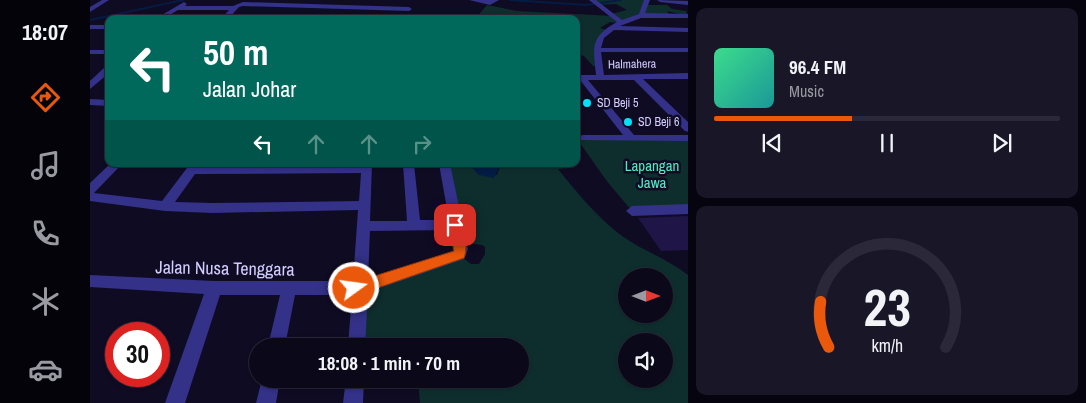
<!DOCTYPE html>
<meta charset="utf-8">
<style>
:root{--surface:#0b081a;--page:#191627;--text:#f1f3f6;--muted:#9a9aa2;--line:#2b2939;--accent:#ea580c}
body{margin:0;font-family:"Archivo Narrow",sans-serif;background:var(--page);color:var(--text);height:100vh;display:flex;flex-direction:column;font-size:19px;white-space:nowrap}
*{box-sizing:border-box;margin:0}
p{font-size:16px;color:var(--muted)}
.icon{flex:none;width:28px;height:28px;fill:none;stroke:currentColor;stroke-width:2;stroke-linecap:round;stroke-linejoin:round}
.map{position:relative;flex:1;overflow:hidden}
.panel{display:flex;flex-direction:column;gap:8px;padding:8px;background:#06040e;width:398px}
.panel>*{flex:none}
.top-card{position:absolute;left:15px;top:15px;width:475px;height:152px;border-radius:10px;box-shadow:0 1px 4px #0004,0 0 0 1px var(--line);background:#00695c;color:#fff;overflow:hidden}
.needle{width:32px;rotate:90deg}
.controls{position:absolute;left:528px;top:268px;display:grid;gap:10px}
.controls a{display:grid;place-items:center;width:55px;height:55px;border-radius:50%;background:var(--surface);box-shadow:0 1px 4px #0004,0 0 0 1px var(--line);font-size:25px}
.speed{position:absolute;left:15px;top:322px;display:flex;gap:10px;font-size:25px;font-weight:700;text-align:center}
.speed>*{display:grid;place-content:center;width:65px;height:65px;border-radius:50%;background:var(--surface);box-shadow:0 1px 4px #0004,0 0 0 1px var(--line);line-height:1}
.speed .limit{border:8px solid #d22;background:#fff;color:#111}
.pin{position:absolute;display:grid;place-items:center;width:42px;height:42px;color:#fff;margin:-21px;border-radius:10px;box-shadow:0 2px 8px #0006}
.me{position:absolute;width:55px;margin:-28px;rotate:76deg;stroke-linejoin:round;filter:drop-shadow(0 0 4px #0008)}
.turn{display:flex;align-items:center;gap:18px;height:105px;padding:0 15px;font-size:22px}
.turn .icon{width:65px;height:65px;stroke-width:2.5}
.turn b{display:block;font-size:35px;line-height:42px}
.lanes{display:flex;align-items:center;height:48px;padding:0 15px;background:#0003;justify-content:center;gap:25px;direction:ltr}
.lanes .off{opacity:.35}
.panel .tile{flex:1;display:flex;flex-direction:column;justify-content:center;gap:8px;min-width:0;padding:0 18px;border-radius:10px;background:var(--page)}
.panel .dial{align-items:center;gap:0}
.dial svg{height:130px;overflow:visible;fill:none;stroke:var(--line);stroke-width:7;stroke-linecap:round;text-anchor:middle}
.dial text{fill:var(--text);stroke:none}
.song{display:flex;align-items:center;gap:15px}
.cover{width:60px;height:60px;border-radius:8px;background:linear-gradient(135deg,hsl(150 70% 55%),hsl(180 70% 35%))}
.played{height:5px;border-radius:2px;background:linear-gradient(90deg,var(--accent) 40%,var(--line) 40%)}
.keys{display:flex;justify-content:space-around;direction:ltr}
.trip{position:absolute;left:159px;top:338px;width:280px;height:50px;border-radius:25px;background:var(--surface);box-shadow:0 1px 4px #0004,0 0 0 1px var(--line);font-weight:700;line-height:50px;text-align:center}
main{display:flex;flex:1;min-height:0}
.dock{display:flex;flex-direction:column;width:90px;justify-content:space-around;align-items:center;background:#04030a;color:var(--muted)}
.dock .icon{width:35px;height:35px}
.dock .selected{color:var(--accent)}
.dock b{font-size:22px;color:var(--text)}
.map>svg:first-child{display:block}
.green{fill:#0e2e2d;fill-rule:evenodd}
.water{fill:#041c44}
.lines{fill:none;stroke-linecap:round;stroke-linejoin:round}
.stream{stroke:#041c44;stroke-width:2}
.building{fill:#1f1546}
.street{fill:#333188;fill-rule:evenodd}
.route{fill:#ea580c;stroke:#983908}
.poi-dot{fill:#00e2f9;stroke:#0f0b23;stroke-width:2}
.labels{text-anchor:middle;dominant-baseline:central;stroke-width:5;stroke-linejoin:round;paint-order:stroke}
.far-street-label{font-size:12px;fill:#d3ceff;stroke:#0f0b23}
.far-poi-label{font-size:12px;fill:#d3ceff;stroke:#0f0b23;text-anchor:start}
.park-label{font-size:15px;fill:#4decc3;stroke:#0f0b23}
.near-street-label{font-size:18px;fill:#d3ceff;stroke:#0f0b23}
</style>
<main>
<nav class="dock">
<b>18:07</b>
<svg class="icon selected" aria-label="directions" viewBox="0 0 24 24"><path d="M12 3l9 9-9 9-9-9zM9 14v-3h6M13 9l2 2-2 2"/></svg>
<svg class="icon" aria-label="music" viewBox="0 0 24 24"><path d="M9 18V5l10-2v13"/><circle cx="6" cy="18" r="3"/><circle cx="16" cy="16" r="3"/></svg>
<svg class="icon" aria-label="phone" viewBox="0 0 24 24"><path d="M5 4h4l2 5-3 2q2 4 5 5l2-3 5 2v4C11 20 4 13 5 4z"/></svg>
<svg class="icon" aria-label="climate" viewBox="0 0 24 24"><path d="M12 3v18M4 7l16 10M4 17L20 7"/></svg>
<svg class="icon" aria-label="car" viewBox="0 0 24 24"><path d="M5 17H2v-5l4-1 3-4h7l3 4 3 1v5h-3M9 17h6M6 11h13"/><circle cx="7" cy="17" r="2"/><circle cx="17" cy="17" r="2"/></svg>
</nav>
<div class="map">
<svg width="599" height="403" viewBox="0 0 599 403">
<rect width="100%" height="100%" fill="#0f0b23"/>
<g class="green">
<path d="M502 0H557V5H577L582 9 596 11 598 16 577 11 579 14H562L527 23 520 22 510 28 516 30 512 36 508 67 503 66 494 56 486 54V19H385L397 5 427 11 523 16 521 14 537 10 526 4 506 5Z"/>
<path d="M493 138H598V209L542 211 516 180 490 143Z"/>
<path d="M355 164H379L389 175H407L411 164H477L479 168 468 169C487 193 508 218 532 236 553 251 578 259 598 275V403H330L328 379H430V346H267L270 288 369 255 381 264H389L395 254V247L392 245 369 242ZM536 276H574V314H536ZM536 341H574V379H536Z"/>
</g>
<path class="water" d="M379 164H411L404 178 389 175Z"/>
<g class="lines">
<g class="stream">
<path d="M420 0 496 5 531 0"/>
<path d="M0 20 93 0"/>
</g>
</g>
<path class="building" d="M599 216V250L571 251 548 218Z"/>
<g class="lines">
<g class="street">
<path d="M12 0H19L0 12V7Z"/>
<path d="M379 0H409L400 5Z"/>
<path d="M499 0H506L532 20 549 14 554 0H560L555 13 599 14V18H551L530 26 599 28V32L524 30 514 38 511 48H599V52H511L514 75 599 73V79H553L599 123V132L595 131 544 80H498L544 135H599V141L489 140V136L493 135H533L490 80 486 81V75H506C503 47 500 37 527 22Z"/>
<path d="M567 0 599 1V5L570 2Z"/>
<path d="M94 2 97 4 95 6H143L153 2 319 7 322 9 319 11 153 6 149 7 138 19H131L139 10H88L73 19H65Z"/>
<rect x="0" y="25" width="19" height="4"/>
<rect x="0" y="50" width="19" height="4"/>
<path d="M16 66H19V73L0 89V81Z"/>
<path d="M0 99 19 100V106L0 105Z"/>
<path d="M20 164H32L4 193 72 201 100 164H111L110 166 282 164 280 221H317L313 164H324L330 220H359L349 164H360L378 249 374 259 278 292 275 346H258L262 295H205L195 346H178L190 295H130L95 403H75L114 294 0 287V275L124 281H263L268 210 122 213 75 211 0 201V183ZM271 173 269 201 122 203 85 202 105 174ZM361 230 363 251 278 279 280 231Z"/>
<path d="M599 204V214L542 216 536 211 542 206Z"/>
<path d="M172 379H190L186 403H166Z"/>
<path d="M256 379H274L273 403H253Z"/>
</g>
</g>
<path class="route" d="M365 220C376 224 378 249 374 258L270 294 259 292 257 288 259 284 364 251 359 225Z"/>
<g class="poi-dot">
<circle cx="497" cy="103" r="5"/>
<circle cx="538" cy="122" r="5"/>
</g>
<g class="labels">
<g class="far-street-label">
<text transform="translate(542 64) rotate(-1)">Halmahera</text>
</g>
<g class="far-poi-label">
<text x="507" y="103">SD Beji 5</text>
<text x="548" y="122">SD Beji 6</text>
</g>
<g class="park-label">
<text x="562" y="165">Lapangan<tspan x="562" dy="17">Jawa</tspan></text>
</g>
<g class="near-street-label">
<text transform="translate(135 268) rotate(1)">Jalan Nusa Tenggara</text>
</g>
</g>
</svg>
<div class="controls">
<a><svg class="needle" viewBox="-14 -14 28 28"><path d="M0-13l5 13h-10z" fill="#e53935"/><path d="M0 13l5-13h-10z" fill="#9a9aa2"/></svg></a>
<a><svg class="icon" aria-label="sound" viewBox="0 0 24 24"><path d="M4 9h4l5-4v14l-5-4H4zM17 9q2 3 0 6"/></svg></a>
</div>
<div class="speed"><div class="limit">30</div></div>
<div class="pin" style="left:365px;top:225px;background:#d93025"><svg class="icon" aria-label="arrive" viewBox="0 0 24 24"><path d="M6 21V4h12l-3 4 3 4H6"/></svg></div>
<svg class="me" style="left:264px;top:288px" viewBox="-20 -20 40 40"><circle r="17" fill="#ea580c" stroke="#fff" stroke-width="3"/><path d="M0-11L8 9 0 5-8 9z" fill="#fff"/></svg>
<div class="trip">18:08 · 1 min · 70 m</div>
<div class="top-card">
<div class="turn"><svg class="icon" aria-label="left" viewBox="0 0 24 24"><path d="M17 20v-9H6M10 6l-5 5 5 5"/></svg><div><b>50 m</b>Jalan Johar</div></div>
<div class="lanes"><svg class="icon" aria-label="left" viewBox="0 0 24 24"><path d="M17 20v-9H6M10 6l-5 5 5 5"/></svg><svg class="icon off" aria-label="ahead" viewBox="0 0 24 24"><path d="M12 20V5M6 11l6-6 6 6"/></svg><svg class="icon off" aria-label="ahead" viewBox="0 0 24 24"><path d="M12 20V5M6 11l6-6 6 6"/></svg><svg class="icon off" aria-label="right" viewBox="0 0 24 24"><path d="M7 20v-9h11M14 6l5 5-5 5"/></svg></div>
</div>
</div>
<section class="panel">
<div class="tile">
<div class="song"><i class="cover"></i><div><b>96.4 FM</b><p>Music</p></div></div>
<div class="played"></div>
<div class="keys"><svg class="icon" aria-label="previous" viewBox="0 0 24 24"><path d="M18 5L8 12l10 7zM5 5v14"/></svg><svg class="icon" aria-label="pause" viewBox="0 0 24 24"><path d="M8 5v14M16 5v14"/></svg><svg class="icon" aria-label="next" viewBox="0 0 24 24"><path d="M6 5l10 7-10 7zM19 5v14"/></svg></div>
</div>
<div class="tile dial"><svg viewBox="0 0 100 80">
<path d="M14 69A42 42 0 1 1 86 69"/>
<path d="M14 69A42 42 0 0 1 9 41" stroke="#ea580c"/>
<text x="50" y="56" font-size="32" font-weight="700">23</text>
<text x="50" y="72" font-size="11">km/h</text>
</svg></div>
</section>
</main>
